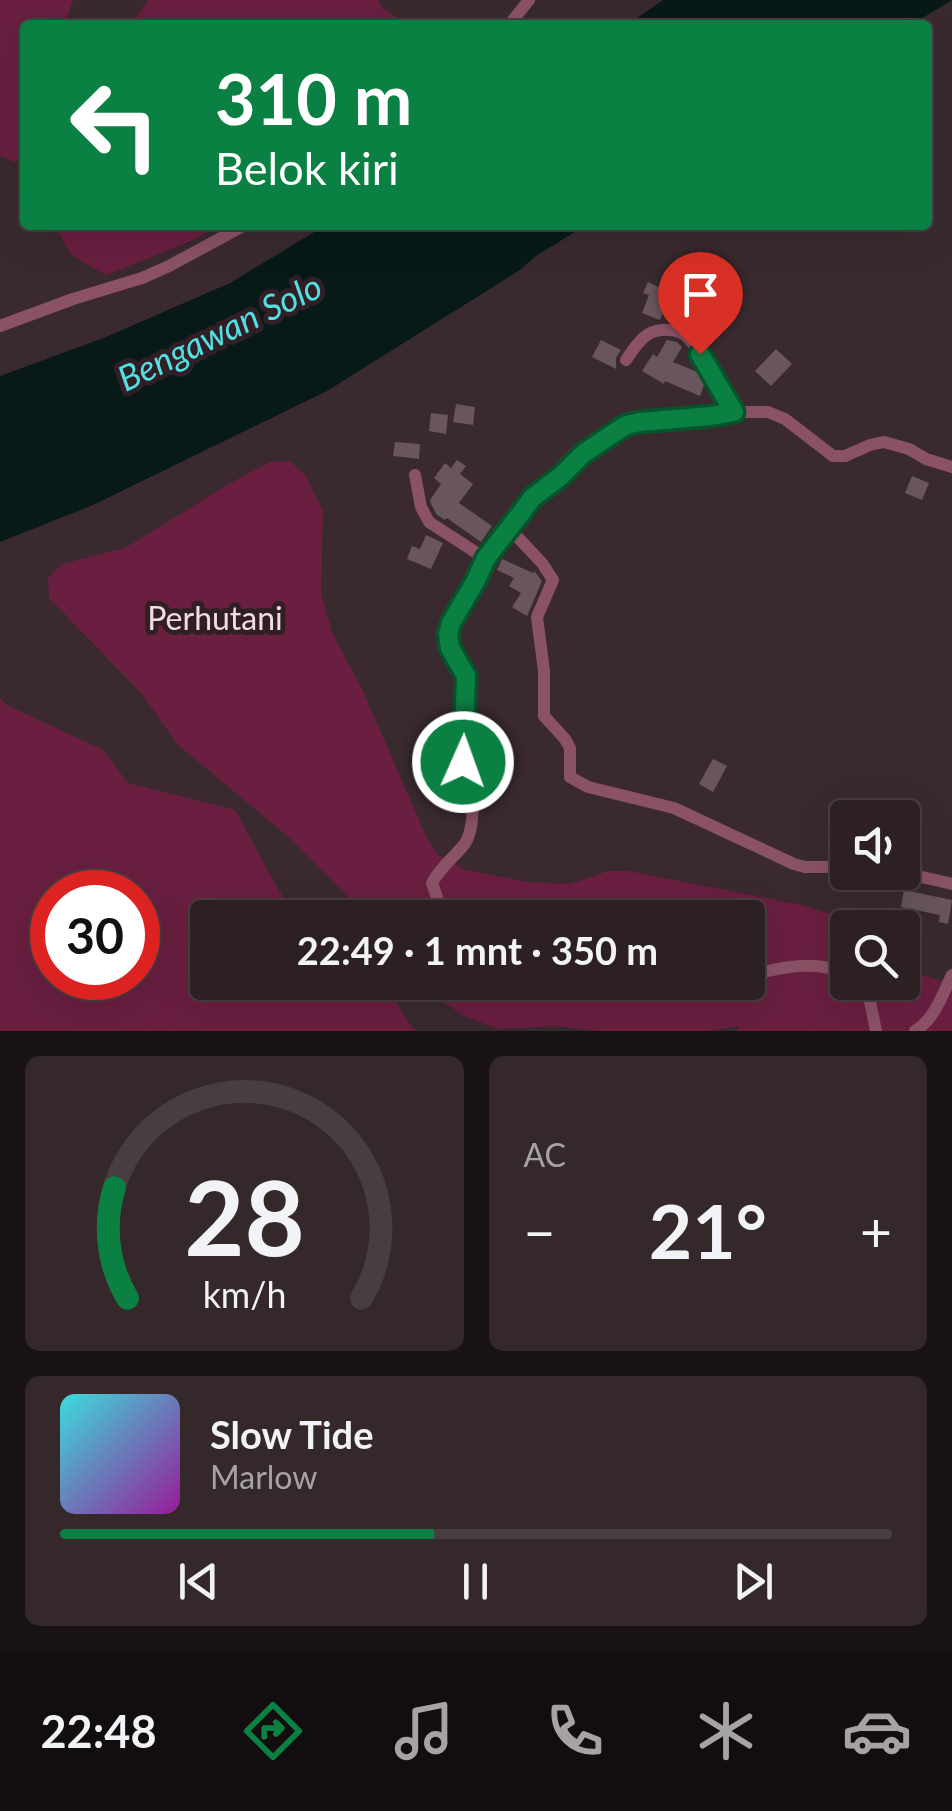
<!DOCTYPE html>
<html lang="id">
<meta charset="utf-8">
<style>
:root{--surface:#2c2023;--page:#34282b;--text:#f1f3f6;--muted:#a6a3a6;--line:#483e41;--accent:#0b8043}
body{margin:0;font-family:Lato,sans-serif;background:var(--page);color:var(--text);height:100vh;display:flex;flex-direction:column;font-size:38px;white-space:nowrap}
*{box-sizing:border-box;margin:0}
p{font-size:32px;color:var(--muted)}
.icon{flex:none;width:55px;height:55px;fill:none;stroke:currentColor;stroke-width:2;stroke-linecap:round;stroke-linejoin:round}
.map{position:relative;height:1031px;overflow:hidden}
.sheet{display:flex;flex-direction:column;gap:25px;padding:25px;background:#181213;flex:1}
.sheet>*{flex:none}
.banner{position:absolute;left:20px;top:20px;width:912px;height:210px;border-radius:10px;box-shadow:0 10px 40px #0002,0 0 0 2px var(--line);background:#0b8043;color:#fff;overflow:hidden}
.buttons{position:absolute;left:830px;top:800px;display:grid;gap:20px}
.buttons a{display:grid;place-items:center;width:90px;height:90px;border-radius:10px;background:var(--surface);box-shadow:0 10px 40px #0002,0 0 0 2px var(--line);font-size:50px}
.speed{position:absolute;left:30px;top:870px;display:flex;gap:20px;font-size:50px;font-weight:700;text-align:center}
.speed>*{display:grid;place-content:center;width:130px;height:130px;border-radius:50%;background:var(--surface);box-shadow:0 10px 40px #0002,0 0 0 2px var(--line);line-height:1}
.speed .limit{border:15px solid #d22;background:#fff;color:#111}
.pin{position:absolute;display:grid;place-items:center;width:85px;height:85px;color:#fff;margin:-102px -42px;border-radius:50% 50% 50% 0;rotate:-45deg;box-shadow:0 0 10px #0007}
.pin .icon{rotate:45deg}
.me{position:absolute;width:110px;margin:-55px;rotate:2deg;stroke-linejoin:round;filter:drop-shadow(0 0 8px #0008)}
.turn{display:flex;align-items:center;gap:35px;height:210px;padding:0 30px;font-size:45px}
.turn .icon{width:130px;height:130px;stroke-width:2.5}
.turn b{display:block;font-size:70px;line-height:85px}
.big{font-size:75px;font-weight:700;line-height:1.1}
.sheet .card{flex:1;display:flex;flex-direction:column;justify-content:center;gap:15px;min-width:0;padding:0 35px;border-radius:15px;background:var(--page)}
.sheet .dial{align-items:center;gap:0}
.dial svg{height:260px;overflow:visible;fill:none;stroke:var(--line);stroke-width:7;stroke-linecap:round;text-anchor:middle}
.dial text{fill:var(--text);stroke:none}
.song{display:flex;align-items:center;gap:30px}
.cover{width:120px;height:120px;border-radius:15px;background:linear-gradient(135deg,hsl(180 70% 55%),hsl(300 70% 35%))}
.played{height:10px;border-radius:5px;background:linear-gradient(90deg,var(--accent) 45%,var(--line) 45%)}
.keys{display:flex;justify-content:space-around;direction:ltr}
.heat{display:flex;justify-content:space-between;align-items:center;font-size:55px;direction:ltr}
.sheet .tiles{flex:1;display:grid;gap:25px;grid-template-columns:1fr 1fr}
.card:last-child{grid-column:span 2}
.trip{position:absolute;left:190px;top:900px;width:575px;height:100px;border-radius:10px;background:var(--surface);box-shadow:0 10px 40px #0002,0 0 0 2px var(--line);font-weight:700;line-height:100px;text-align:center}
.tab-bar{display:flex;height:160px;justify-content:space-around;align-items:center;background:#120d0e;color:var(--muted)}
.tab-bar .icon{width:70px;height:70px}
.tab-bar .current{color:var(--accent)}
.tab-bar b{font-size:45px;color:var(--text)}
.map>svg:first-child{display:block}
.green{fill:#6a1f40;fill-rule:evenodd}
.water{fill:#071919}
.building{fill:#68565c}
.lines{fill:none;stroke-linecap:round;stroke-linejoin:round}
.street{stroke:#8b5267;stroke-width:12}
.route-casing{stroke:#07532c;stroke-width:25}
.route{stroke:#0b8043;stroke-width:18}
.labels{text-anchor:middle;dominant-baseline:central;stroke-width:10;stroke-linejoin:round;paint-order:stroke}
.park-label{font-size:32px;fill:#f5dce3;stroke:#302026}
.water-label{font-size:35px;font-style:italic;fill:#52e0e3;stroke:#302026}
</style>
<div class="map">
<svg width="952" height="1031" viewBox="0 0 952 1031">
<rect width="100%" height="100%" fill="#3a2a2f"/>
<g class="green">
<path d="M0 0H73L64 25H25V154L15 162 0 156Z"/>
<path d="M149 0H379L381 7 408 25H130Z"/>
<path d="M55 225H220L191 241 106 275 71 255Z"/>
<path d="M290 461 305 475 323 511 321 594 332 632 362 689 426 836 438 855 465 870 528 882 570 884 608 871H628L802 905 843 918 851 927 848 928V982H902L903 969 952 984V1031H736L739 1026 710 1031H597L558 1026 498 1029 462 1015 416 983 748 982V918L368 917 285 834 177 744 142 694 49 598 48 578 62 564 125 548 234 481 270 462Z"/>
<path d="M0 698 7 705 103 750 128 783 235 810 291 912 297 917 208 918V982L371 983 390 992 411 1026 418 1031H0ZM52 892H138V978H52Z"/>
</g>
<g class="water">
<path d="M663 0H952L911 25H627Z"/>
<path d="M326 225H586L536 256 520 270 327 391 93 505 0 542V376L106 337 230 283Z"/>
</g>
<g class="building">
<path d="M648 282 671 293 660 320 642 313 649 295 643 293Z"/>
<path d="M709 295 722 303 699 336 691 327 676 321 684 310 693 317Z"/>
<path d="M601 340 621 350 616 358V369L592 357Z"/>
<path d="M667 340 677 342 682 347 673 362 700 373 705 382 700 396 665 381 664 384 642 371 653 354 657 357Z"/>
<path d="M776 349 792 364 771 386 755 371Z"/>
<path d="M456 404 475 407 473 425 453 422Z"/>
<path d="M431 413 448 415 446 434 429 431Z"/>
<path d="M395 442 420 444 419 459 393 456Z"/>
<path d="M457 460 466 466 460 474 473 484 459 503 492 526 481 542 447 518 445 520 437 515 431 504 430 500 441 484 434 478 445 463 451 468Z"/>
<path d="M912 476 929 483 922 500 905 493Z"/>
<path d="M426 535 443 543 431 569 407 559 412 546 420 549Z"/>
<path d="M502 559 533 573 534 571 542 581 527 616 512 607 521 593 509 586 514 578 497 570Z"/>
<path d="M713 759 727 766 713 792 699 784Z"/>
<path d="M904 890 952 900 948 924 939 922 940 915 901 907Z"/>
</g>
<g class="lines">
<g class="street">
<path d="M509 25 529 0"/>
<path d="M0 326 73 299 142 278 169 266 245 225"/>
<path d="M626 360C632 351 638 341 647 335 658 328 675 328 686 336 703 352 720 391 734 412"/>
<path d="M415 475 421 507 429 522 486 559"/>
<path d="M510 529 542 563 553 580 537 617 544 671V716L565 739 570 748V777L588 787 674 808 794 864 805 867H848"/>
<path d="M900 872 952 884"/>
<path d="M444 918 432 883C440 868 452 859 463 846 474 834 474 801 471 785 469 777 464 771 463 763L466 676 450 648 448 635 451 623 477 580 486 559 533 498 561 476 584 453 626 425 640 421 711 417 734 412H768L785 419 833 456H845L870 445 884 442 909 449 926 459 952 467"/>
<path d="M748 976C778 968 818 958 848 975"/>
<path d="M694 982H725"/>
<path d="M859 982 868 991 876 1031"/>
<path d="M915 1031C935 1019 942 995 952 975"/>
</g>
</g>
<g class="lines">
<defs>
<path id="route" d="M463 762 466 676 450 648 448 634 451 623 476 580 486 558 521 513 532 498 561 476 584 453 626 425 640 422 711 416 734 412 700 354"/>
</defs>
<use href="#route" class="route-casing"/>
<use href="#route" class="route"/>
</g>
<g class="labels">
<g class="park-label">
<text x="215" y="617">Perhutani</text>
</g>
<g class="water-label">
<text transform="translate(219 331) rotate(-26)">Bengawan Solo</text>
</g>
</g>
</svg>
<div class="buttons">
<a><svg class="icon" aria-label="sound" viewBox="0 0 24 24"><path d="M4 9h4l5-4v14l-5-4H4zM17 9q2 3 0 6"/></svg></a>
<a><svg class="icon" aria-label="search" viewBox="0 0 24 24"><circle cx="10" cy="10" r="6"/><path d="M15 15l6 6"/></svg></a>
</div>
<div class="speed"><div class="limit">30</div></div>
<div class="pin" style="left:700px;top:354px;background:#d93025"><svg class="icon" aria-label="arrive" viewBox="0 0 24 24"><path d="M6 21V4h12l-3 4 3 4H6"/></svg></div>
<svg class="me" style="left:463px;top:762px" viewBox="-20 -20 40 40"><circle r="17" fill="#0b8043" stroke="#fff" stroke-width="3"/><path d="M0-11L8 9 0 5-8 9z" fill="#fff"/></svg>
<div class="trip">22:49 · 1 mnt · 350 m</div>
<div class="banner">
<div class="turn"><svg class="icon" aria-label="left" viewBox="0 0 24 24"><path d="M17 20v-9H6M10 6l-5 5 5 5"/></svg><div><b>310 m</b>Belok kiri</div></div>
</div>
</div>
<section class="sheet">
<div class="tiles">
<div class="card dial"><svg viewBox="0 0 100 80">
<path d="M14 69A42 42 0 1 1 86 69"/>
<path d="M14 69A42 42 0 0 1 10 35" stroke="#0b8043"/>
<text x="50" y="56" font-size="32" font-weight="700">28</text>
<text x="50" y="72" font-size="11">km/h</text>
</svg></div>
<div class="card"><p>AC</p>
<div class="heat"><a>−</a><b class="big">21°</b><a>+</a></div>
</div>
<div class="card">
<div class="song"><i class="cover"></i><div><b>Slow Tide</b><p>Marlow</p></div></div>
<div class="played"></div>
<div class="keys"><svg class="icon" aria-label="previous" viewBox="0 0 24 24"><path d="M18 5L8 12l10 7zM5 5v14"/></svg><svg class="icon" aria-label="pause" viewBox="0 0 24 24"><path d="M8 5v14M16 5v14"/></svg><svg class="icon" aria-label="next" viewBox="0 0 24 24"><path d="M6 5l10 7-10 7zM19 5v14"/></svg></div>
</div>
</div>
</section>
<nav class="tab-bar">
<b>22:48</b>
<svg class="icon current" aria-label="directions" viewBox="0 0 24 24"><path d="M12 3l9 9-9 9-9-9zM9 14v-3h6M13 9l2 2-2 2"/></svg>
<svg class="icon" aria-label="music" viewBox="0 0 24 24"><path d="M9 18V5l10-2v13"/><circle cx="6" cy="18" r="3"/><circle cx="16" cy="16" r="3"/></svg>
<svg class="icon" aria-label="phone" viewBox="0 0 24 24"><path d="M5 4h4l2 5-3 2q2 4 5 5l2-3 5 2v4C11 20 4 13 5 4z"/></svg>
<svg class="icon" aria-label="climate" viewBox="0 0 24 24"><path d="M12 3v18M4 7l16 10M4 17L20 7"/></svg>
<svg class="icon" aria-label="car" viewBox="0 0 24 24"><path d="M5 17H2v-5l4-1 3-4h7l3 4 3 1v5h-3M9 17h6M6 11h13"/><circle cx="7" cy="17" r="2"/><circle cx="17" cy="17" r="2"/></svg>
</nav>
